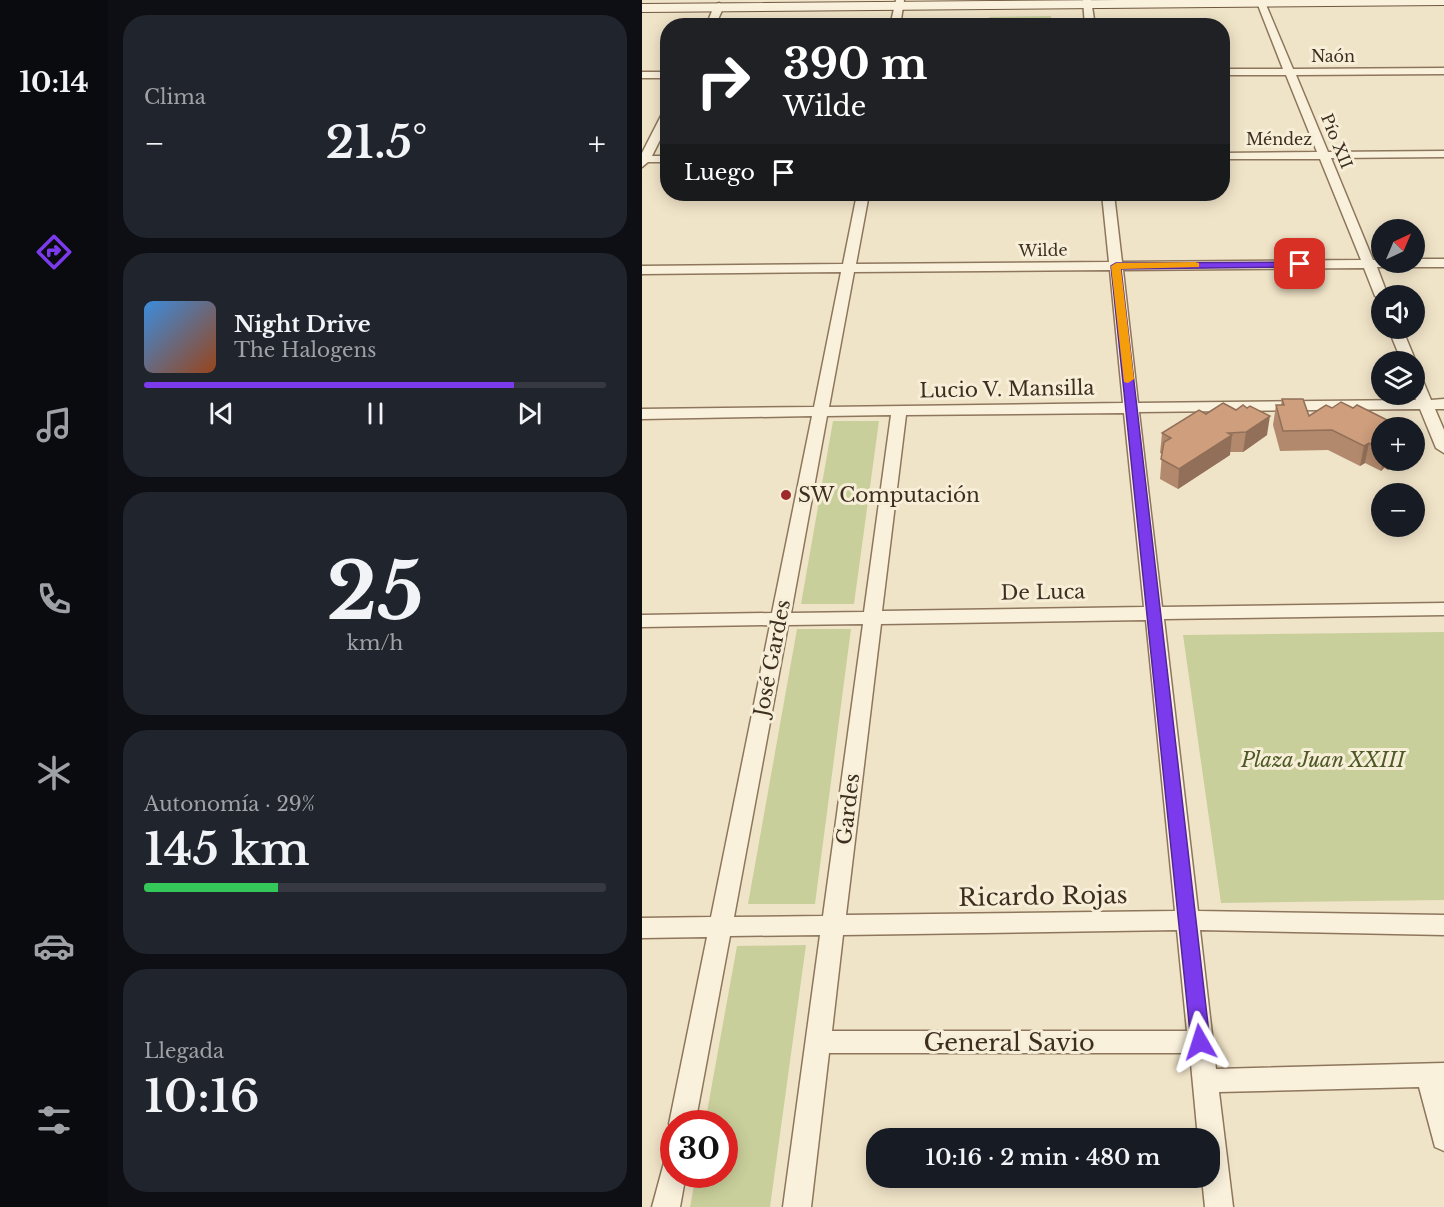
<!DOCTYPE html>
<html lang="es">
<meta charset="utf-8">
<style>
:root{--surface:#171b24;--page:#20242c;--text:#f1f3f6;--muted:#9ea1a6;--line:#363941;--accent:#7c3aed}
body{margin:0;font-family:"Libre Baskerville",serif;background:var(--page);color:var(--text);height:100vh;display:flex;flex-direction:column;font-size:22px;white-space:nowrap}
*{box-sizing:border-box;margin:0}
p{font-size:20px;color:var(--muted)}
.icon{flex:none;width:33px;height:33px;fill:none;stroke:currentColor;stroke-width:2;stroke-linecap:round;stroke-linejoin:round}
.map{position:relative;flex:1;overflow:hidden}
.side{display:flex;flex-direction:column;gap:15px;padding:15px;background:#0d0f14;width:534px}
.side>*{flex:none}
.guide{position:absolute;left:18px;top:18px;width:570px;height:183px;border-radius:24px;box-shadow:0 3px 15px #0003;background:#202124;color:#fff;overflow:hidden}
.needle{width:39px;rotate:44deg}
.tools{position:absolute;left:729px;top:219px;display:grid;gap:12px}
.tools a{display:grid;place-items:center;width:54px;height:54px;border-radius:50%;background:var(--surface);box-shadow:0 3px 15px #0003;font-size:30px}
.speed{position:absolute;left:18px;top:1110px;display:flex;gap:12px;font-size:30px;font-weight:700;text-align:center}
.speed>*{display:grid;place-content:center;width:78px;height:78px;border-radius:50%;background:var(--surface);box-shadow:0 3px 15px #0003;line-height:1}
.speed .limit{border:9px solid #d22;background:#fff;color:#111}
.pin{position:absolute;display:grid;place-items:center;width:51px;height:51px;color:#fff;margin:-26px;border-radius:12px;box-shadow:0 3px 9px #0006}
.me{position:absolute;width:66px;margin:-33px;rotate:354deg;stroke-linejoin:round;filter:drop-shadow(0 0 4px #0008)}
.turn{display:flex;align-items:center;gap:21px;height:126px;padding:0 24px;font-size:27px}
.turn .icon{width:78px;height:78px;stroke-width:2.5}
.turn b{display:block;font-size:42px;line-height:51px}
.then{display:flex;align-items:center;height:57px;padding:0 24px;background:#0003;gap:12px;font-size:22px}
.big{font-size:45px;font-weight:600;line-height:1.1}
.side .widget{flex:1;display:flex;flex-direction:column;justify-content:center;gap:9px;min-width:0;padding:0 21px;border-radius:24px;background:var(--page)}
.side .dial{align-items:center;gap:0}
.dial b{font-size:78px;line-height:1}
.song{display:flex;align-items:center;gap:18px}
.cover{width:72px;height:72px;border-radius:9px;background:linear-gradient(135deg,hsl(210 70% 55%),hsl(20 70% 35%))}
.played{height:6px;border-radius:3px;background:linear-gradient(90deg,var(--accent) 80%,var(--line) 80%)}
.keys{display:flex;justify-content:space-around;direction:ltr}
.heat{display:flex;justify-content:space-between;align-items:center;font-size:33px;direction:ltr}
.charge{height:9px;border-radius:4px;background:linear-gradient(90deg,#34c759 29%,var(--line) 0)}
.trip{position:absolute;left:224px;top:1128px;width:354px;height:60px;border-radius:24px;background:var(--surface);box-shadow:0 3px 15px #0003;font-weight:600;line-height:60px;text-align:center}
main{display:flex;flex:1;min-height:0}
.tabs{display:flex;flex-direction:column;width:108px;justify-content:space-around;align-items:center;background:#090b0e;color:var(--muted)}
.tabs .icon{width:42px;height:42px}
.tabs .current{color:var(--accent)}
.tabs b{font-size:27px;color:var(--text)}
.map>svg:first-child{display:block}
.green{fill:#c9cf9b}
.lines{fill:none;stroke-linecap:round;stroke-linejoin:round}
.street-casing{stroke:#8d765c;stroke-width:3}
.secondary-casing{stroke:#6f573f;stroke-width:2}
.street{fill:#faf1dc;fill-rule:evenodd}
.secondary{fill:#faf1dc;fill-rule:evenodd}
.wall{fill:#b2896c}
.shaded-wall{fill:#916f58}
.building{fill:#cf9f7d;stroke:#916f58;stroke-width:1.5}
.route{fill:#7c3aed;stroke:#51269a;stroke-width:1.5}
.slow{fill:#f59e0b}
.poi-dot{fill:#9e2a2b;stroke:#f7eed8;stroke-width:2}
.labels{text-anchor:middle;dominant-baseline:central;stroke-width:6;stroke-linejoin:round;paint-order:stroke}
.far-street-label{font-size:16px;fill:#3d2e20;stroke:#f7eed8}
.street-label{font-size:20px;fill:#3d2e20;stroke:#f7eed8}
.poi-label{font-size:20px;fill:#3d2e20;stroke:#f7eed8;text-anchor:start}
.park-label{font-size:20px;font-style:italic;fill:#4d5a26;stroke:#f7eed8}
.near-street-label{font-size:24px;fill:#3d2e20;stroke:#f7eed8}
</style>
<main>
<nav class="tabs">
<b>10:14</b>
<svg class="icon current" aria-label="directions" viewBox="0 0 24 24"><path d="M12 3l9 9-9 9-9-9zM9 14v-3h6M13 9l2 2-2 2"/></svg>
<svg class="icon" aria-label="music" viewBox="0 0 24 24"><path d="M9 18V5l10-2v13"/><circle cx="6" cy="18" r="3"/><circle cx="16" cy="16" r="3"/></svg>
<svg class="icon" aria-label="phone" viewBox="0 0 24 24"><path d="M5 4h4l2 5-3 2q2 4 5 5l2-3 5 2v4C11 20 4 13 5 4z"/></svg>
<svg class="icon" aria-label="climate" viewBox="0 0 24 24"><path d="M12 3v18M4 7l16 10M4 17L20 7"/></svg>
<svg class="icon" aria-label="car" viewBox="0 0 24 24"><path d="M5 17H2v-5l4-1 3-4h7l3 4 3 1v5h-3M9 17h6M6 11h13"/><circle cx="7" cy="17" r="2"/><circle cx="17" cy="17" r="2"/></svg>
<svg class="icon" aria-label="filters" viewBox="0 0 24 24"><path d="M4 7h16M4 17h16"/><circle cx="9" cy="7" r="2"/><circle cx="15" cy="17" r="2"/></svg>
</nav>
<section class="side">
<div class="widget"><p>Clima</p>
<div class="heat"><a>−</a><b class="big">21.5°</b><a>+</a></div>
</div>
<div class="widget">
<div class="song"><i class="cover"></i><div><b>Night Drive</b><p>The Halogens</p></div></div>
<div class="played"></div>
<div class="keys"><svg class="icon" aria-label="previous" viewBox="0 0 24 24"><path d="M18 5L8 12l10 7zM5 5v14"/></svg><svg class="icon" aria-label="pause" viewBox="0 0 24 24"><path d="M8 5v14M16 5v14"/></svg><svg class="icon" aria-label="next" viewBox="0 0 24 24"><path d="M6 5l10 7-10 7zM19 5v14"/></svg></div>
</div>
<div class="widget dial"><b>25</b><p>km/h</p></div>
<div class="widget"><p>Autonomía · 29%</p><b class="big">145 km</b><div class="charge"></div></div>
<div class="widget"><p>Llegada</p><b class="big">10:16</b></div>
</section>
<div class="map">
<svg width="802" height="1207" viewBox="0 0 802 1207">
<rect width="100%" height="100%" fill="#f0e4c8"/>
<g class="green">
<path d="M409 16 410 25H347V17Z"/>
<path d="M191 421H237L212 604H159Z"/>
<path d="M155 629H209L173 904H106Z"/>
<path d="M802 632V900L579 903 541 635Z"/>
<path d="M164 945 128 1207H48L54 1175 82 1174V1124L63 1123 95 946Z"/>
</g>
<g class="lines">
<defs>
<g id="street">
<path d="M254 0H262L258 26H248Z"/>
<path d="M441 0H449L453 26H443Z"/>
<path d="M614 0H622L651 69 802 68V74L654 75 686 152 802 151V157L689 158 731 260H740V262H772V259H802V267H735L746 296H740V300L733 296 722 268 481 270 496 403 774 400 772 394V372L779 376 789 400 802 399V409H793L802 430V453L794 448 778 409 497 412 520 607 802 603V615L522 619 556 911 802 915V935L558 930 574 1069 802 1063V1151L793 1147 777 1087 577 1092 591 1207H563L560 1178H567V1138H556L548 1053H187L169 1207H141L178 935 88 936 53 1124H32V1133L27 1124 65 937 0 938V918L69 917 128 625 0 627V615L130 613 170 416 0 419V409L172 407 199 272 0 274V266L201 264 215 194H227L214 264 467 262 460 194H472L480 262 719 260 678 159H580V153L675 152 644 75H580V69H641ZM468 270 481 403 187 407 212 272ZM482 413 502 607 240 611 264 415ZM249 415 222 612 149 613 185 416ZM504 620 533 911 204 915 239 624ZM221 624 181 916 92 917 146 625ZM535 930 545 1031H190L201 935Z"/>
<path d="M77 3 82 6 73 26H64L72 6Z"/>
<rect x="0" y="72" width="26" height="6"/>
<path d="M26 109V124L10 156H26V162H6L0 167V153L21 112Z"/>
<path d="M746 328H760L774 362 772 364V362H760Z"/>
<path d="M32 1155V1174H44L38 1207H10L23 1159Z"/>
</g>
<path id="secondary" d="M477 0H802V5L0 12V4Z"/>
</defs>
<use href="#street" class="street-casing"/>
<use href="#secondary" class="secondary-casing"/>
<use href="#street" class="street"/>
<use href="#secondary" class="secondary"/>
</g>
<g class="wall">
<path d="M640 399 667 416 690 408 740 428V460H759L746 470 742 468 739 471 723 463 718 466 686 450 638 451 631 425 634 405H639Z"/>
<path d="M605 408 625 435 601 452H588V455L536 489 518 479 520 454 518 453 520 433 564 414Z"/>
</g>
<g class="shaded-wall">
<path d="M628 416 625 435 601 452 604 432Z"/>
<path d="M590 435 588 455 536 489 537 469Z"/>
<path d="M727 443 723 463 718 466 722 446Z"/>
<path d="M741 460H744L742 468 739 471Z"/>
<path d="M748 460H759L746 470Z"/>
</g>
<g class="building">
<path d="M640 399H661L667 416 684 405 690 408 699 402 711 408 715 405 761 428H740V450L727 443 722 446 690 430 641 431 634 405H642Z"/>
<path d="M581 403 594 410 601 405 605 408 608 406 628 416 604 432 586 433 590 435 537 469 519 459 522 442 529 438 520 433 557 410 564 414Z"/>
</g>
<path class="route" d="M658 262H661V267L479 269 568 1042 565 1048 558 1051 552 1048 549 1042 469 266 474 263Z"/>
<path class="slow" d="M553 262 557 263V267L479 269 492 379 486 383 482 382 469 266 474 263Z"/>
<circle class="poi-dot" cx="144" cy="495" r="6"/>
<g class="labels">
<g class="far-street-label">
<text x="691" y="56">Naón</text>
<text x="637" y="139">Méndez</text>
<text transform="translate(695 141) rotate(68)">Pío XII</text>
<text transform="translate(401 250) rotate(-1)">Wilde</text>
</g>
<g class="street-label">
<text transform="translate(365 389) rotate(-1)">Lucio V. Mansilla</text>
<text transform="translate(401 592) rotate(-1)">De Luca</text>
<text transform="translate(130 658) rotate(-79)">José Gardes</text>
<text transform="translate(206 809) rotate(-83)">Gardes</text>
</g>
<g class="poi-label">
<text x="156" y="495">SW Computación</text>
</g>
<g class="park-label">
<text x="681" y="760">Plaza Juan XXIII</text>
</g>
<g class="near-street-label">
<text transform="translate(401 896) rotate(-1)">Ricardo Rojas</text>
<text x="367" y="1042">General Savio</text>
</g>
</g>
</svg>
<div class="tools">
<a><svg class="needle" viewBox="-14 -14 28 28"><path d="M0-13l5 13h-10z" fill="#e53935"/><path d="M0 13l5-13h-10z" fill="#9ea1a6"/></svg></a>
<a><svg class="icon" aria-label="sound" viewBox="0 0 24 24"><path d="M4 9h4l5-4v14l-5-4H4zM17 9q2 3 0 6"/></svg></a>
<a><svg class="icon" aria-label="layers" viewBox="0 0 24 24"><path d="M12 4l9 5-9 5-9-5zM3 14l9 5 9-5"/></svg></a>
<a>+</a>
<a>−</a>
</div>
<div class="speed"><div class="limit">30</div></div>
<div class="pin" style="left:658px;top:264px;background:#d93025"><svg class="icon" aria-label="arrive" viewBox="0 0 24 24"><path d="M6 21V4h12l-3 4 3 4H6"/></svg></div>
<svg class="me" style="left:558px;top:1042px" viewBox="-20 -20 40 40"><path d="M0-17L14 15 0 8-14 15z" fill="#7c3aed" stroke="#fff" stroke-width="4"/></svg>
<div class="trip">10:16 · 2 min · 480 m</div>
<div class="guide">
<div class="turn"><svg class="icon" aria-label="right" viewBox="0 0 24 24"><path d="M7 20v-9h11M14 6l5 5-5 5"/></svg><div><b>390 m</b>Wilde</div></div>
<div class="then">Luego<svg class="icon" aria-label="arrive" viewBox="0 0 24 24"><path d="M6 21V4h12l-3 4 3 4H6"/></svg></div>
</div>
</div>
</main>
